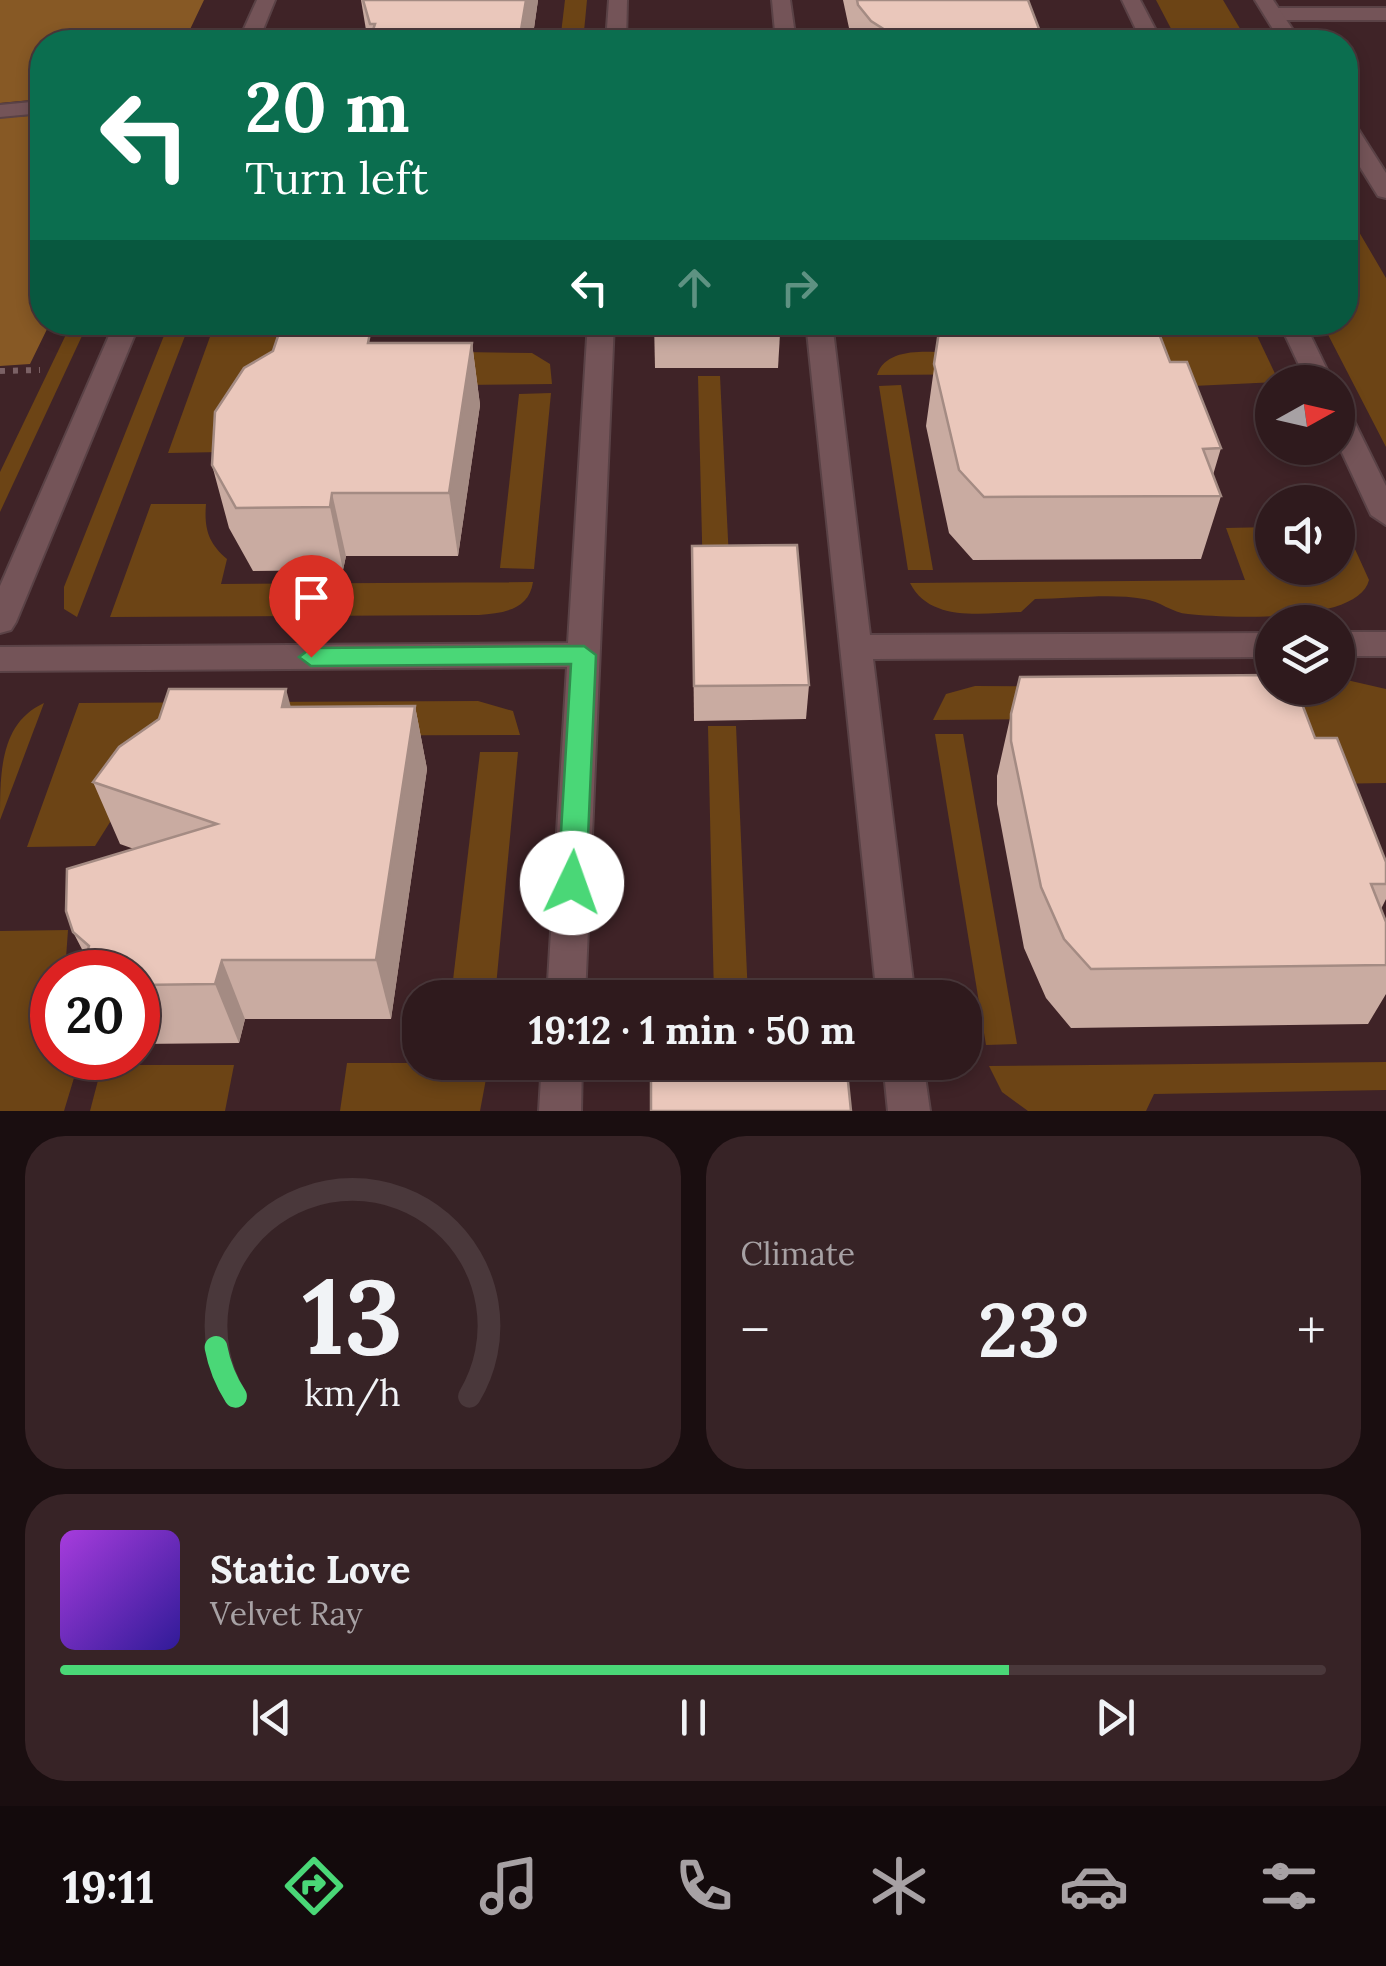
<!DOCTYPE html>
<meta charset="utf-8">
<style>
:root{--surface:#2f1a1d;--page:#372326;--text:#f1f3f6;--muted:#a7a1a4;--line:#4a383b;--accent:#4ad777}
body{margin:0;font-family:Lora,serif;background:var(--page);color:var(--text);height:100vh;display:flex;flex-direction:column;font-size:38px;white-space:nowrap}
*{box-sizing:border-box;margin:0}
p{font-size:32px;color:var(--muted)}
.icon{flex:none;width:55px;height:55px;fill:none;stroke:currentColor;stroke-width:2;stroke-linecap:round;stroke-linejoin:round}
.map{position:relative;height:1111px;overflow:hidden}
.details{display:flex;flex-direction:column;gap:25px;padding:25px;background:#1a0e10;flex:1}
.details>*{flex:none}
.top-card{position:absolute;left:30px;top:30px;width:1328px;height:305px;border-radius:40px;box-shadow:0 5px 15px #0003,0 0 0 2px var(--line);background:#0b6e4f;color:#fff;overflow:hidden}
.needle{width:65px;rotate:82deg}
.tools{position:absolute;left:1255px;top:365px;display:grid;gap:20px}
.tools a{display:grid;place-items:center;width:100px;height:100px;border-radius:50%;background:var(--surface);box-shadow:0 5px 15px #0003,0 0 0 2px var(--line);font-size:50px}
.speed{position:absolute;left:30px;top:950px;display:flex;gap:20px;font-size:50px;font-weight:700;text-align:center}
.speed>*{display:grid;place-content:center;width:130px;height:130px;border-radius:50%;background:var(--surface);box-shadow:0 5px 15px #0003,0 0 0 2px var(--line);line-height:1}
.speed .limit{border:15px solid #d22;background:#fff;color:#111}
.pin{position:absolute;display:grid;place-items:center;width:85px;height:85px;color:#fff;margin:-102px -42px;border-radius:50% 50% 50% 0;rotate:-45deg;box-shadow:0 0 10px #0007}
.pin .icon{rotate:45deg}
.me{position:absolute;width:110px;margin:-55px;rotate:3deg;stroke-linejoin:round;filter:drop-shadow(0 0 8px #0008)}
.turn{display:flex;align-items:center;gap:35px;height:210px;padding:0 50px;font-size:45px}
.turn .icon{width:130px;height:130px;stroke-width:2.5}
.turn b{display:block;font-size:70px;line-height:85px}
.lanes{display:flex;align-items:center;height:95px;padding:0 50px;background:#0003;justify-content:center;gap:50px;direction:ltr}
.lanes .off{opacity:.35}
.big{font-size:75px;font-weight:700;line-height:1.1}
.details .card{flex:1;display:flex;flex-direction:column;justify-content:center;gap:15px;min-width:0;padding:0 35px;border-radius:40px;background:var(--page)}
.details .dial{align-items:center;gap:0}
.dial svg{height:260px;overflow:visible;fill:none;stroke:var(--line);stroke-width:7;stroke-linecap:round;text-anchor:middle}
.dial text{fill:var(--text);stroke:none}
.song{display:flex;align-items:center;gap:30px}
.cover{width:120px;height:120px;border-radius:15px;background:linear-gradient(135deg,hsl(280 70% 55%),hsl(250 70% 35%))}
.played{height:10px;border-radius:5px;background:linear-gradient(90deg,var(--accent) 75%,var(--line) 75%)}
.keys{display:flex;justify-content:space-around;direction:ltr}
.heat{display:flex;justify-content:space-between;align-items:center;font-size:55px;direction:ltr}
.details .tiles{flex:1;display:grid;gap:25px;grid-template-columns:1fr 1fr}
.card:last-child{grid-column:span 2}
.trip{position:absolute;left:402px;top:980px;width:580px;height:100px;border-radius:40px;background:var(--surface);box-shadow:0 5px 15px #0003,0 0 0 2px var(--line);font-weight:700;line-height:100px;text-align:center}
.tab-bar{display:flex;height:160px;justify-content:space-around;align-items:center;background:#130a0c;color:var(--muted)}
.tab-bar .icon{width:70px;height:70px}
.tab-bar .current{color:var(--accent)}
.tab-bar b{font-size:45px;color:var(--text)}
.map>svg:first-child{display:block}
.green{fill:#6c4415}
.forest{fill:#875925}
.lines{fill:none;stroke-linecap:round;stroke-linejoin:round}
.lane-casing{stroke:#5a4246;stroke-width:4}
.street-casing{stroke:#5a4246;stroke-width:4}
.path{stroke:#7b6165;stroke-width:6;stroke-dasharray:5 8;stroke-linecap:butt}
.lane{fill:#745458;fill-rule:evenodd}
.street{fill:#745458;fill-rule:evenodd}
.wall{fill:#c9aba1}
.shaded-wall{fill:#a48b83}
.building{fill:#eac7bb;stroke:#a48b83;stroke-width:2.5}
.route{fill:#4ad777;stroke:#308c4d;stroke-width:2.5}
</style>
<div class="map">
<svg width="1386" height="1111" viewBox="0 0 1386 1111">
<rect width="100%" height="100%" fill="#3f2327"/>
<g class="green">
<path d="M565 0H587L583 42H560Z"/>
<path d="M1156 0H1223L1248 42H1178Z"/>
<path d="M1345 208 1386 278V447L1322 323 1345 322Z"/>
<path d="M72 322 88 323 0 512V472Z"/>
<path d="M169 323H190L77 617 64 609V587Z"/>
<path d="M215 323H297L273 403 222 452 168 453Z"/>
<path d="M1148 323H1251L1279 382 1172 387Z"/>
<path d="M463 352 532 353 550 364 552 384 458 385Z"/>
<path d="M961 353 1140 373 877 375C887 344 935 353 961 353Z"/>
<path d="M698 376H720L730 580H703Z"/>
<path d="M901 385 933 570H908L879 386Z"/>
<path d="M551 393 534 569 500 568 519 394Z"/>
<path d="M151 504H206C204 528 208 543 227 559L221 584 533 582C529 610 503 613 479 615L110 617Z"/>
<path d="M1272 527V568H1338V527H1345L1369 580C1359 624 1225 618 1188 614 1172 613 1160 601 1144 599 1109 593 1070 599 1035 599L1021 612C984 613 930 623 910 583L1245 580 1226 528Z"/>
<path d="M1338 678 1386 689V783L1324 784 1297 717 933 720 946 694 975 686 1338 688Z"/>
<path d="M478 701 513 711 520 735 176 736 122 803 95 846 27 847 79 703Z"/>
<path d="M44 703 0 820C0 772 0 723 44 703Z"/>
<path d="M708 726H736L748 997H714Z"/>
<path d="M935 734H963L1017 1044 986 1045Z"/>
<path d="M480 752H518L495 997H451Z"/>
<path d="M68 930 65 972H52V1058H80L64 1111H0V931Z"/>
<path d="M1386 1062V1090L1154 1094 1146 1111H1028L1002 1092 989 1066Z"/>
<path d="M347 1063H489L480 1111H340Z"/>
<path d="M102 1065H234L225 1111H90Z"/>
</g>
<g class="forest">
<path d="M0 0H204L184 42H42V99L0 103Z"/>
<path d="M42 115V322L50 323 30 364 0 366V118Z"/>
</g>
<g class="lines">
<defs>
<g id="lane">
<path d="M609 0H627L626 42H606Z"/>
<path d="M772 0H790L796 42H776Z"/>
<path d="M1122 0H1140L1162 42H1142Z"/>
<path d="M1386 8V20H1274L1264 14 1274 8Z"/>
<path d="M42 101V113L0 117V105Z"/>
<path d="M588 322H614L585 998H547L567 667 0 671V647L568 643Z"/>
<path d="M806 322H832L870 635 1272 633V657L873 659 915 998H877Z"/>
<path d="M1279 322H1304L1333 382H1307Z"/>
<path d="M1338 408 1352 417 1386 486V525L1371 515 1338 444Z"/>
<rect x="1338" y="632" width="48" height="24"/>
<path d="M542 1062H582L581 1111H539Z"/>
<path d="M883 1062H923L930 1111H888Z"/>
</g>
<g id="street">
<path d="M257 0H275L258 42H238Z"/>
<path d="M1255 0H1273L1301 42H1281Z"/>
<path d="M1345 120 1353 121 1386 173V198L1378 196 1345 143Z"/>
<path d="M115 322H140L16 622 11 630 0 633V586Z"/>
</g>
</defs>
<use href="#lane" class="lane-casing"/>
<use href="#street" class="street-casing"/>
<path class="path" d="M0 371 40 370"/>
<use href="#lane" class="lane"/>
<use href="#street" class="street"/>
</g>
<g class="wall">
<path d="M361 0H538L532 42H368Z"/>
<path d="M843 0H1028L1044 42H852Z"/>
<path d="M654 322 780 334 778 368H655Z"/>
<path d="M940 325 1221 448 1213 475 1221 496 1201 559 973 560 949 533 926 426Z"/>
<path d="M372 343H472L480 405 458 556H346L343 570 253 571 229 528 212 465Z"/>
<path d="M692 546 809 685 806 719 694 721Z"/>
<path d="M415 706 427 769 391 1019H245L239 1043 138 1044V972L86 957 73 932 134 849 120 844 93 782 291 707Z"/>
<path d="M1011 714 1386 862V899L1381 909 1386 922V994L1368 1024 1071 1028 1046 998 1024 948 997 804V776Z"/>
</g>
<g class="shaded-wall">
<path d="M526 0H538L532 42H519Z"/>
<path d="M472 343 480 405 458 556 449 493Z"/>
<path d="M332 493 346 556 343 570 330 507Z"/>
<path d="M286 689 303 752 282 707Z"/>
<path d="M415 706 427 769 391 1019 376 960Z"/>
<path d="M222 960 245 1019 239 1043 215 984Z"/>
</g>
<g class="building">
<path d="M363 0H526L519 42H369L375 24H370Z"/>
<path d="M857 0H1028L1044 42H904L871 21 858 5Z"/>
<path d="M654 322H779L780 334 654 335Z"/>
<path d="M1155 323 1170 362H1187L1221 448 1203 449 1221 496 984 497 959 470 934 364 940 325Z"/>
<path d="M279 333H370L368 343H472L449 493H332L330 507 236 508 212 465 215 412 244 368 273 351Z"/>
<path d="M797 545 809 685 694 686 692 546Z"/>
<path d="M1272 675V688H1296L1315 738H1337L1386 862V884H1371L1386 922V965L1091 969 1064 939 1041 887 1011 741V714L1020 677Z"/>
<path d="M169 689H286L282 707 415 706 376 960H222L215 984 138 985V972H81L89 946 73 932 66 911 67 869 217 824 93 782 119 747 159 719Z"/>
<path d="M651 1062H846L851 1111H651Z"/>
</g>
<path class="route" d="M584 646 596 655 586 883 582 892H562L558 883 571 664 311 666 299 657 311 648Z"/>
</svg>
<div class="tools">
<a><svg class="needle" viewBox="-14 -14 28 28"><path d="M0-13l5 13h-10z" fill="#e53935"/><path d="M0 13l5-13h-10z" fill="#a7a1a4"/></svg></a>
<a><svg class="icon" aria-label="sound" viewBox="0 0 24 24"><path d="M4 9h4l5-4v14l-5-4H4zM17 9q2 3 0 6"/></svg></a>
<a><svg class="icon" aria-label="layers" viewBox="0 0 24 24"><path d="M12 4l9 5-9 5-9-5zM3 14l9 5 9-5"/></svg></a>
</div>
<div class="speed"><div class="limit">20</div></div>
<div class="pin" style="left:311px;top:657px;background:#d93025"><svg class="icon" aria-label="arrive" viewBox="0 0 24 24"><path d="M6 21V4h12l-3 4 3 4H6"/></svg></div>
<svg class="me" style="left:572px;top:883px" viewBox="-20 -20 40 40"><circle r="19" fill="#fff"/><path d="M0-13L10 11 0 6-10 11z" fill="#4ad777"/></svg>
<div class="trip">19:12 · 1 min · 50 m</div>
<div class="top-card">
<div class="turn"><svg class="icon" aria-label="left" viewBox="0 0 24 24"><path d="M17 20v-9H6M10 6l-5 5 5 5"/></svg><div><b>20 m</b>Turn left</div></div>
<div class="lanes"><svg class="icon" aria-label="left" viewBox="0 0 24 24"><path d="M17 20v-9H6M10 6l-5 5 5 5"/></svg><svg class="icon off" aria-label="ahead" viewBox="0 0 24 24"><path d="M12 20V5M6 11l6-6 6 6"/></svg><svg class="icon off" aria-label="right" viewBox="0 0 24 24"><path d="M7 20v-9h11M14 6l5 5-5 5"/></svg></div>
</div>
</div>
<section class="details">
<div class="tiles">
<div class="card dial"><svg viewBox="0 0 100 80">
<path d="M14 69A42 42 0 1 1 86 69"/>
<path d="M14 69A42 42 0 0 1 8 54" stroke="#4ad777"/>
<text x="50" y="56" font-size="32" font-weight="700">13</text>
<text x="50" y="72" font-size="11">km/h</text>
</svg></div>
<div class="card"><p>Climate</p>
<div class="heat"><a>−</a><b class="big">23°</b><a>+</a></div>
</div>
<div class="card">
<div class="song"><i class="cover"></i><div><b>Static Love</b><p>Velvet Ray</p></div></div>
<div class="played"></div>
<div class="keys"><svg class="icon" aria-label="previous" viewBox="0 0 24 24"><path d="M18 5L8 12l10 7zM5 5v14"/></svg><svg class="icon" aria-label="pause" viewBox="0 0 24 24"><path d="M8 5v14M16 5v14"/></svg><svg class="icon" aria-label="next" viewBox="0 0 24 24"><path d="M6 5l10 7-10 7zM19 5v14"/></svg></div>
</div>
</div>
</section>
<nav class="tab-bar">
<b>19:11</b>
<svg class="icon current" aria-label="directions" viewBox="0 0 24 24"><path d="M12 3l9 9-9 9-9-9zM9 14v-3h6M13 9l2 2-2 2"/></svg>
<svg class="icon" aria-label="music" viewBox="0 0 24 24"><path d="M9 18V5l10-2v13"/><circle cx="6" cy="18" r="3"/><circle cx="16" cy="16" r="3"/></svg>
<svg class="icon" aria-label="phone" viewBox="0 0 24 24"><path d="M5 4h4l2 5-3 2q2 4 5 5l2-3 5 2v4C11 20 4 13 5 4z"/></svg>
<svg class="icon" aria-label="climate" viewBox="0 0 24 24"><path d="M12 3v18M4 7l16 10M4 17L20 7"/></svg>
<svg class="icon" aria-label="car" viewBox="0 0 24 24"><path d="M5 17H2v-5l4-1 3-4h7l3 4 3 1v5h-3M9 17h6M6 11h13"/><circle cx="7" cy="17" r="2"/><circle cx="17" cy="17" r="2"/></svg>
<svg class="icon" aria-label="filters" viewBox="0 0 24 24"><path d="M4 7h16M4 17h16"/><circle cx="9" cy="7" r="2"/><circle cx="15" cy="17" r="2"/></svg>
</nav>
